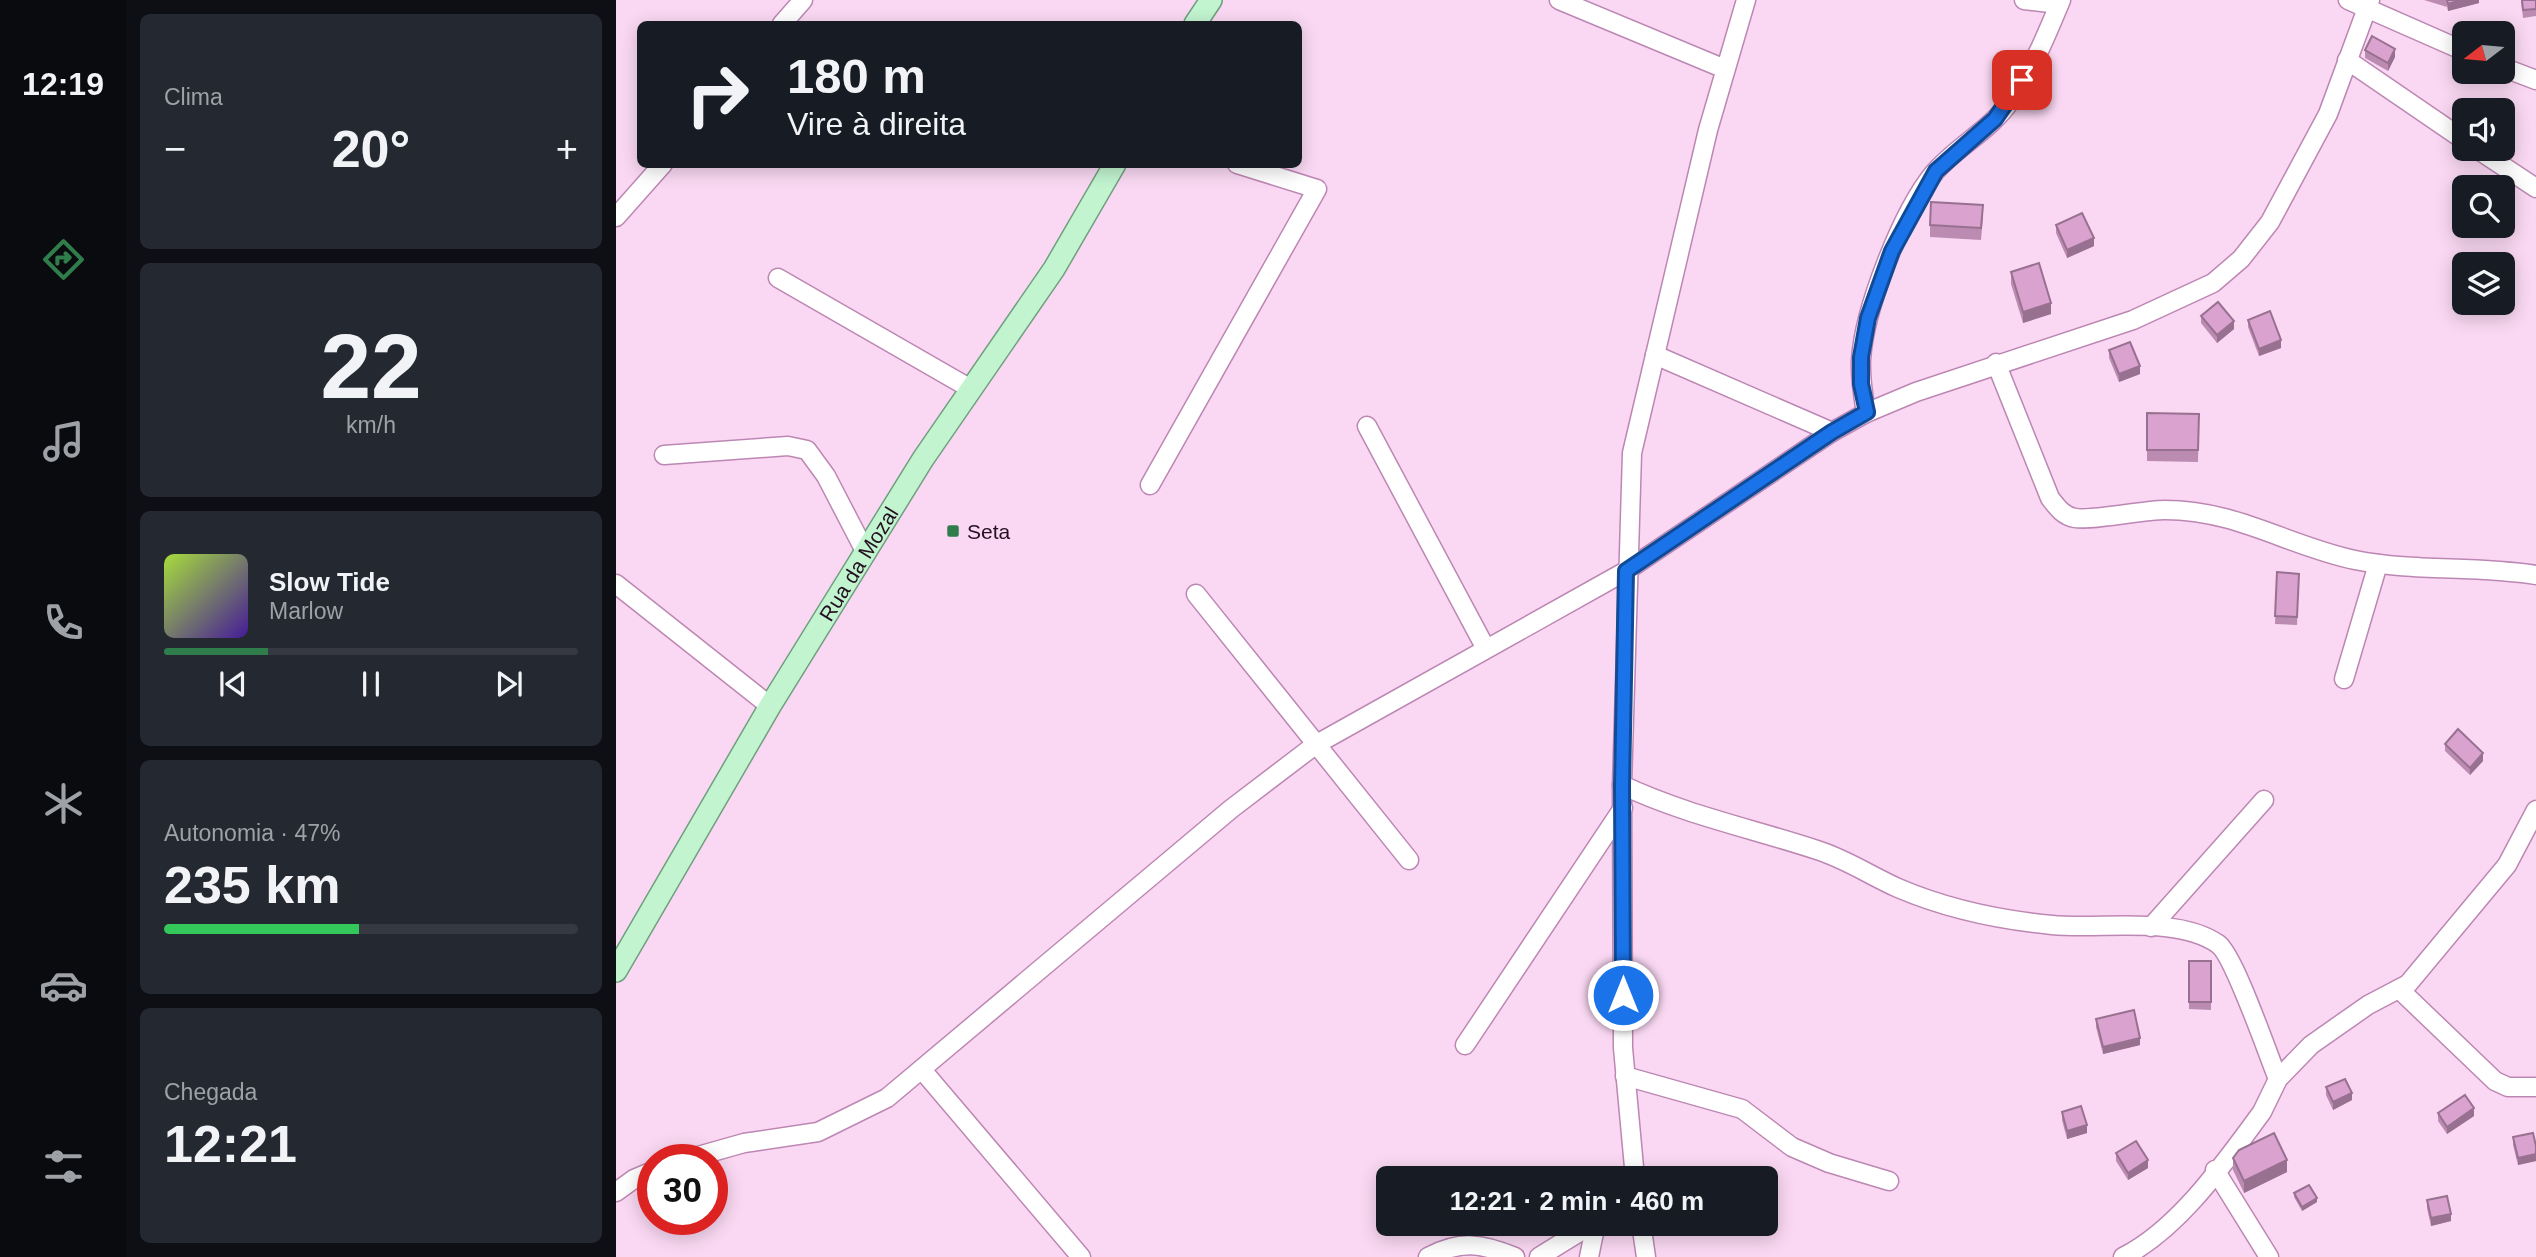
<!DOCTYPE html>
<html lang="pt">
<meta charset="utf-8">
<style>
:root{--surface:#171b24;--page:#242831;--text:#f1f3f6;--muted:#9ea1a6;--line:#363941;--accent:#307d4c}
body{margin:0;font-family:Arial,sans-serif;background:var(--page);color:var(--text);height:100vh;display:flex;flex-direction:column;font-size:26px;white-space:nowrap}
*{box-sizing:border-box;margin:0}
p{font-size:23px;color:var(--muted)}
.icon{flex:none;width:38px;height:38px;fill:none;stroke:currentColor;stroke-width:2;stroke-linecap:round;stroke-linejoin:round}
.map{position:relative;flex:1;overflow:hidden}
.drawer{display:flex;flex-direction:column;gap:14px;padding:14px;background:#0d0f14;width:490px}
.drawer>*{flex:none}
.top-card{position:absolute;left:21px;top:21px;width:665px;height:147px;border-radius:10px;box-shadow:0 4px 18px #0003;background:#171b24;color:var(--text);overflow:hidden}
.needle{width:46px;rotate:254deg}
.fabs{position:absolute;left:1836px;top:21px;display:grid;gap:14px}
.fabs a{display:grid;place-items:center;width:63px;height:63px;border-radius:10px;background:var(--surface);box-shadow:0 4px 18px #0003;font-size:35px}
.speed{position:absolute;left:21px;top:1144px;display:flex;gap:14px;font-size:35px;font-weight:700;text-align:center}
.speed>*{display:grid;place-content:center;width:91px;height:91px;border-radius:50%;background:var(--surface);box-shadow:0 4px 18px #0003;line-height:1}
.speed .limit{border:10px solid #d22;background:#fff;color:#111}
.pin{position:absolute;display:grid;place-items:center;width:60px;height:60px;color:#fff;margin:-30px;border-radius:14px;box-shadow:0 4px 10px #0006}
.me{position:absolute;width:77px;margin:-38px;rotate:0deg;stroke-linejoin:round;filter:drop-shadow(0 0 5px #0008)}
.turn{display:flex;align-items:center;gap:24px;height:147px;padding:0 35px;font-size:32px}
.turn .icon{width:91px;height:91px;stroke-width:2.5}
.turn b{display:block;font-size:49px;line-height:60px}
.big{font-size:52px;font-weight:800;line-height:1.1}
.drawer .card{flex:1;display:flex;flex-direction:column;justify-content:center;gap:10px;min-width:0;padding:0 24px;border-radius:10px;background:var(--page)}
.drawer .dial{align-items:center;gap:0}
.dial b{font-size:91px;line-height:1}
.song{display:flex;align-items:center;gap:21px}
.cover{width:84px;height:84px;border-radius:10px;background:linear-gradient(135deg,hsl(80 70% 55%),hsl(260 70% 35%))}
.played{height:7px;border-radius:4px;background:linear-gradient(90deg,var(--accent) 25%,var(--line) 25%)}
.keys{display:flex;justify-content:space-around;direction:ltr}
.heat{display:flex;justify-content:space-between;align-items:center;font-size:38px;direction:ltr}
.charge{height:10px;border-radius:5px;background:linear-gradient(90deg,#34c759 47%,var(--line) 0)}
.trip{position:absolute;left:760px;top:1166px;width:402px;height:70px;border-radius:10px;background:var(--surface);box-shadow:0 4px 18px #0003;font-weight:800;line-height:70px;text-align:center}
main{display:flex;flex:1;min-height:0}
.tabs{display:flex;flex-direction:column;width:126px;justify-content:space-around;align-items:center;background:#090b0e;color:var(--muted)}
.tabs .icon{width:49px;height:49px}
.tabs .selected{color:var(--accent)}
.tabs b{font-size:32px;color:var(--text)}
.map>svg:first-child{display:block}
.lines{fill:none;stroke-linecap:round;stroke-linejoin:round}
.minor-casing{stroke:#bd87b3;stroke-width:21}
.major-casing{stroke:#709f7f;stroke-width:24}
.minor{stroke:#fff;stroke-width:18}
.major{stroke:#c2f4d0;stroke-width:21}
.wall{fill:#bb8bb2}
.shaded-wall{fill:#987191}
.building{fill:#d9a2cf;stroke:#987191;stroke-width:2}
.route-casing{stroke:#114b97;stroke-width:18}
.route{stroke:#1a73e8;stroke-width:12}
.poi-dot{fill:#307d4c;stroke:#fad8f3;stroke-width:2.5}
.labels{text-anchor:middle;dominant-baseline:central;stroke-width:7;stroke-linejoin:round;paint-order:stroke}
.poi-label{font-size:21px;fill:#241021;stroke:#fad8f3;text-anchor:start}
.street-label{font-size:21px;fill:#241021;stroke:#fad8f3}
</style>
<main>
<nav class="tabs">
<b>12:19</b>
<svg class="icon selected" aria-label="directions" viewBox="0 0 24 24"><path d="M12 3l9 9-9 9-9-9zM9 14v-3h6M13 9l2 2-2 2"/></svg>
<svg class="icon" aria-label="music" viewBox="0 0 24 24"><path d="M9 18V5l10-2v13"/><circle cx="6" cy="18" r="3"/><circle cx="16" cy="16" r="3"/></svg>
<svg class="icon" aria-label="phone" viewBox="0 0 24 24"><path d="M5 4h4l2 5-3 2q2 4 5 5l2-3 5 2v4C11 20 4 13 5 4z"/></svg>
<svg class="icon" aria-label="climate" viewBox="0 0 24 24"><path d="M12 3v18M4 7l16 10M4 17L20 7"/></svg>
<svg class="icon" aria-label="car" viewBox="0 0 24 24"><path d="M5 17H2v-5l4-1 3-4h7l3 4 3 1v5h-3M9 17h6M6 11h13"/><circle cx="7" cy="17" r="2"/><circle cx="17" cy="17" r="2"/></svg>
<svg class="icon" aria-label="filters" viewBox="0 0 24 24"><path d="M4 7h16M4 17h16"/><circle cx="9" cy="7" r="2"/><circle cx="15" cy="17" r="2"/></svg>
</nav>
<section class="drawer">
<div class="card"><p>Clima</p>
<div class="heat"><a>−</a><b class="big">20°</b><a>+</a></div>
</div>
<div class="card dial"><b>22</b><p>km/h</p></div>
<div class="card">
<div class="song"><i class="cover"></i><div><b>Slow Tide</b><p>Marlow</p></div></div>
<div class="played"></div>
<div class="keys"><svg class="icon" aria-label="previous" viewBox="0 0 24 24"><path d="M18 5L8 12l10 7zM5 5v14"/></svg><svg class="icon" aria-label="pause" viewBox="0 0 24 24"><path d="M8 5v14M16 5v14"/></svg><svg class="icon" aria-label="next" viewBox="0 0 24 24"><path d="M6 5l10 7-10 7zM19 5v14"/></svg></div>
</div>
<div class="card"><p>Autonomia · 47%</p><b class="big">235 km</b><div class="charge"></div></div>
<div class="card"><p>Chegada</p><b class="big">12:21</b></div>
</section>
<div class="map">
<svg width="1920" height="1257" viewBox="0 0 1920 1257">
<rect width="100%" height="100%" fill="#fad8f3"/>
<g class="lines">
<defs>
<g id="minor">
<path d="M943 0 1109 69"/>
<path d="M1408 0 1443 4"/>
<path d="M1732 0 1848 51"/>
<path d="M166 24 187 0"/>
<path d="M1731 60 1848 140"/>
<path d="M1886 67 1920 80"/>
<path d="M1861 149 1920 188"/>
<path d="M0 217 47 164"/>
<path d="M162 278 355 389"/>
<path d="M1039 355 1216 432"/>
<path d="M1380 363 1434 498C1441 507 1447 516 1459 518 1477 521 1526 510 1549 510 1621 510 1672 546 1739 560 1798 572 1860 565 1920 575"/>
<path d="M1250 413C1247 395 1244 378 1245 360 1248 309 1286 212 1318 173 1341 146 1375 130 1395 100 1416 70 1431 34 1445 0"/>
<path d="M751 426 869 647"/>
<path d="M48 455 172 446 191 450 210 476 250 553"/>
<path d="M534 485 701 189 621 164"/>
<path d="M0 584 154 706"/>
<path d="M580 594 793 860"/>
<path d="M1728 679 1762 564"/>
<path d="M1006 785C1070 815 1134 828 1201 850 1230 859 1255 876 1282 888 1331 909 1384 920 1436 925 1485 930 1560 915 1602 944 1618 955 1652 1055 1662 1079"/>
<path d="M1535 927 1648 800"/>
<path d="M1783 989 1879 1081 1892 1087H1920"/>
<path d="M849 1045 1007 808"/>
<path d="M307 1071 465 1257"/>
<path d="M1009 1076 1126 1109 1176 1147 1213 1163 1273 1181"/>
<path d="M68 1160 128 1143 202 1132 271 1098 615 809 699 745 1010 571 1216 432 1250 413 1300 392 1517 320 1597 283 1625 259 1654 222 1712 114 1754 0"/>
<path d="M1599 1170 1653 1257"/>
<path d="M1019 1178 1007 1048 1006 785 1016 453 1092 130 1130 0"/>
<path d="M0 1192 18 1179 37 1171"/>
<path d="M1025 1223 1030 1257"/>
<path d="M812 1257C844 1240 866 1243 899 1257"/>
<path d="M923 1257 978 1223"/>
<path d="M973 1257 980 1223"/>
<path d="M1507 1257C1563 1229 1609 1162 1646 1112L1662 1079 1695 1045 1752 1005 1792 984 1891 865 1920 810"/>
</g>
<g id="major">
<path d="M579 24 595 0"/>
<path id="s1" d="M0 971 154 706 307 459 438 269 499 164"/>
</g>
</defs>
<use href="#minor" class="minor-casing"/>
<use href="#major" class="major-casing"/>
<use href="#minor" class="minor"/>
<use href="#major" class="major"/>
</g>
<g class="wall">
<path d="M1808 0H1863V3L1832 11 1831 7Z"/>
<path d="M1905 0H1920V16L1907 18Z"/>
<path d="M1749 50 1779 57 1772 71 1749 58Z"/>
<path d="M1367 217 1365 240 1314 237V225Z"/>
<path d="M1440 225 1478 246 1451 258 1440 233Z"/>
<path d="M1395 272 1435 314 1407 323 1395 284Z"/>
<path d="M1585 316 1618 329 1601 343 1585 323Z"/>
<path d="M1632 320 1665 348 1643 356 1632 327Z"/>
<path d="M1493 350 1524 374 1503 382 1493 358Z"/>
<path d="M1531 413 1583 414 1582 462 1531 461Z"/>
<path d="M1661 572 1683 574 1681 625 1659 624Z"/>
<path d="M1829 744 1867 761 1854 775 1829 751Z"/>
<path d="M1573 961H1595V1010L1573 1009Z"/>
<path d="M1480 1019 1524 1045 1487 1054 1480 1027Z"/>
<path d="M1710 1087 1736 1100 1717 1110 1710 1095Z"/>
<path d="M1446 1112 1471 1133 1451 1139 1446 1120Z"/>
<path d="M1822 1113 1858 1116 1831 1134 1822 1121Z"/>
<path d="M1897 1137 1920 1146V1161L1902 1165 1897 1145Z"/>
<path d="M1500 1153 1532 1168 1512 1180 1500 1161Z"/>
<path d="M1617 1158 1671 1172 1628 1193 1617 1170Z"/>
<path d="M1678 1193 1701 1202 1686 1211 1678 1197Z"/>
<path d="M1811 1200 1835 1221 1815 1226 1811 1208Z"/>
</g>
<g class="shaded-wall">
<path d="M1845 0H1863V3L1832 11V4Z"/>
<path d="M1779 49V57L1772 71V63Z"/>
<path d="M1478 238V246L1451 258V250Z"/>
<path d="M1435 303V314L1407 323V312Z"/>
<path d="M1618 321V329L1601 343V335Z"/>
<path d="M1665 340V348L1643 356V349Z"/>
<path d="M1524 366V374L1503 382V374Z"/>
<path d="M1867 753V761L1854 775V768Z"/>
<path d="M1524 1038V1045L1487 1054V1047Z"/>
<path d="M1736 1093V1100L1717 1110V1102Z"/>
<path d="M1858 1108V1116L1831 1134V1127Z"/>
<path d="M1471 1125V1133L1451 1139V1131Z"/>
<path d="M1920 1154V1161L1902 1165V1158Z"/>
<path d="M1532 1160V1168L1512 1180V1173Z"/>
<path d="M1671 1160V1172L1628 1193V1181Z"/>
<path d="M1701 1198V1202L1686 1211V1207Z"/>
<path d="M1835 1214V1221L1815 1226V1218Z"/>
</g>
<g class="building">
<path d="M1831 0H1845L1832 4Z"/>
<path d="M1906 0H1920V9L1907 10Z"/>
<path d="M1756 36 1779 49 1772 63 1749 50Z"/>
<path d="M1315 202 1367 205 1365 228 1314 225Z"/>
<path d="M1466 213 1478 238 1451 250 1440 225Z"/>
<path d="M1423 263 1435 303 1407 312 1395 272Z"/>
<path d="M1602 302 1618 321 1601 335 1585 316Z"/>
<path d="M1654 311 1665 340 1643 349 1632 320Z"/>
<path d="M1514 342 1524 366 1503 374 1493 350Z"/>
<path d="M1531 413 1583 414 1582 450H1531Z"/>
<path d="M1661 572 1683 574 1681 617 1659 616Z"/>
<path d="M1842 729 1867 753 1854 768 1829 744Z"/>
<rect x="1573" y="961" width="22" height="41"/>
<path d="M1518 1010 1524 1038 1487 1047 1480 1019Z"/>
<path d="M1729 1079 1736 1093 1717 1102 1710 1087Z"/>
<path d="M1849 1095 1858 1108 1831 1127 1822 1113Z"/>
<path d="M1465 1106 1471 1125 1451 1131 1446 1112Z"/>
<path d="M1658 1133 1671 1160 1628 1181 1617 1158 1623 1150Z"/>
<path d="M1917 1133 1920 1146V1154L1902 1158 1897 1137Z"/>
<path d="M1520 1141 1532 1160 1512 1173 1500 1153Z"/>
<path d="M1693 1185 1701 1198 1686 1207 1678 1193Z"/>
<path d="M1831 1196 1835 1214 1815 1218 1811 1200Z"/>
</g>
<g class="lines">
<defs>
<path id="route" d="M1007 995 1006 785 1010 571 1216 432 1251 412 1245 384V357L1252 318 1276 251 1320 171 1379 119 1406 80"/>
</defs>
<use href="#route" class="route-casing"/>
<use href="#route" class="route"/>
</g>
<rect class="poi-dot" x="330" y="524" width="14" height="14" rx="3.5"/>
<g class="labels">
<g class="poi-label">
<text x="351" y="531">Seta</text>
</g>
<g class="street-label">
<text stroke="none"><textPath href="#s1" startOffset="474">Rua da Mozal</textPath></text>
</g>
</g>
</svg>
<div class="fabs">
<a><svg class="needle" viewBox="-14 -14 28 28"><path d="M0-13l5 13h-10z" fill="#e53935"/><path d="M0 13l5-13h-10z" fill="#9ea1a6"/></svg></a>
<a><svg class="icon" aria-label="sound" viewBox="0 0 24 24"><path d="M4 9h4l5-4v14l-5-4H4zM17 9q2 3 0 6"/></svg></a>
<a><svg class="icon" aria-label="search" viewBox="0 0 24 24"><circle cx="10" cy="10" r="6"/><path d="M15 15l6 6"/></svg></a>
<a><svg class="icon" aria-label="layers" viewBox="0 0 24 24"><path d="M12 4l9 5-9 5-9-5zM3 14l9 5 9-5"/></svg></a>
</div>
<div class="speed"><div class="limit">30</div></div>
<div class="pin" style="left:1406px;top:80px;background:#d93025"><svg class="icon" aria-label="arrive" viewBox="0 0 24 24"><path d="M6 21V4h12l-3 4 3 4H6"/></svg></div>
<svg class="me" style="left:1007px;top:995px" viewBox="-20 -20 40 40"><circle r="17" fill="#1a73e8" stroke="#fff" stroke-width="3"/><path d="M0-11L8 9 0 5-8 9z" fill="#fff"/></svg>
<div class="trip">12:21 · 2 min · 460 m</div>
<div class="top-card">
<div class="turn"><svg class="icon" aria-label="right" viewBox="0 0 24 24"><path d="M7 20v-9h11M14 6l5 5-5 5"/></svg><div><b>180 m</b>Vire à direita</div></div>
</div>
</div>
</main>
